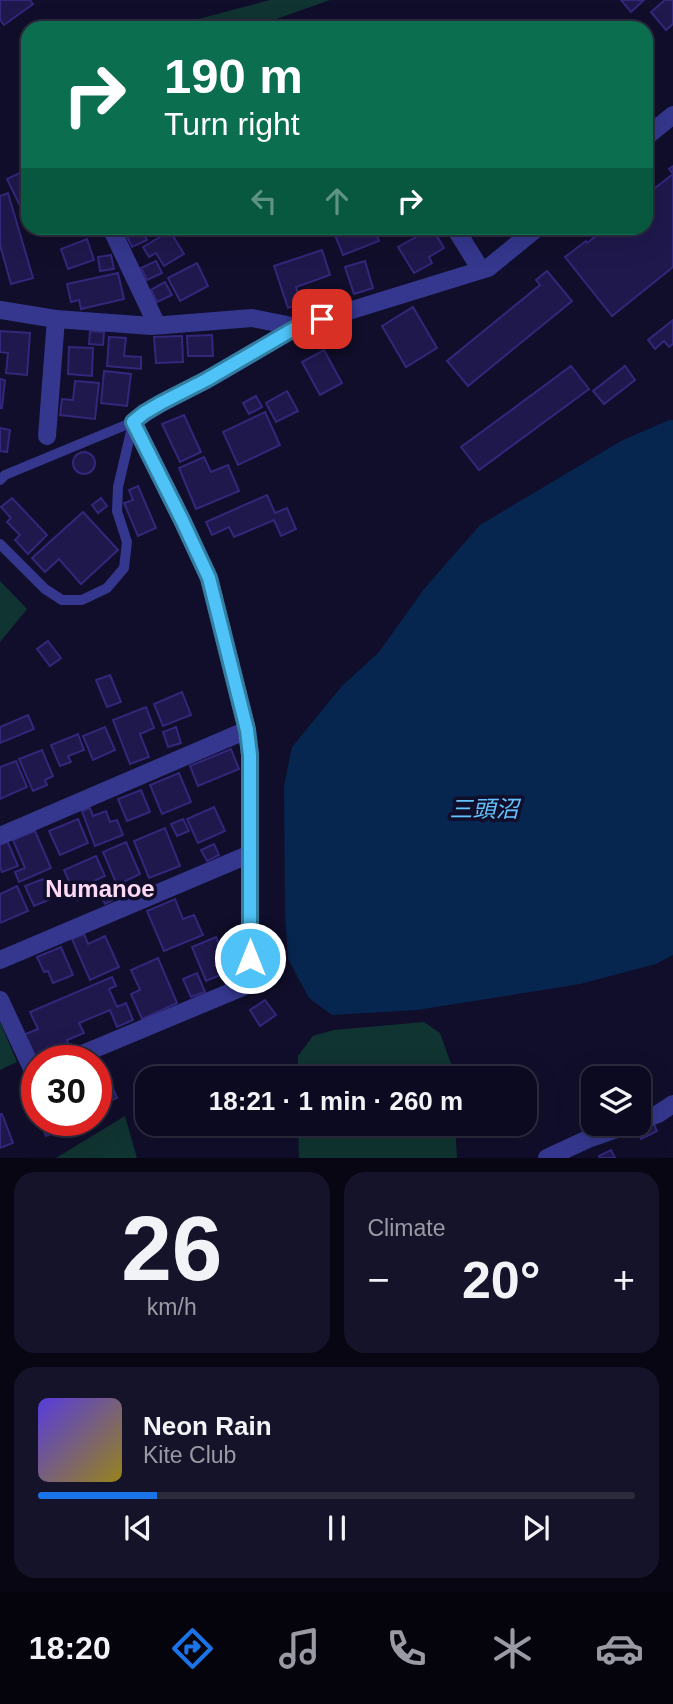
<!DOCTYPE html>
<meta charset="utf-8">
<style>
:root{--surface:#0c0a20;--page:#151329;--text:#f1f3f6;--muted:#9a9aa5;--line:#2c2b3e;--accent:#1a73e8}
body{margin:0;font-family:Helvetica,"Noto Sans JP",sans-serif;background:var(--page);color:var(--text);height:100vh;display:flex;flex-direction:column;font-size:26px;white-space:nowrap}
*{box-sizing:border-box;margin:0}
p{font-size:23px;color:var(--muted)}
.icon{flex:none;width:38px;height:38px;fill:none;stroke:currentColor;stroke-width:2;stroke-linecap:round;stroke-linejoin:round}
.map{position:relative;height:1158px;overflow:hidden}
.side{display:flex;flex-direction:column;gap:14px;padding:14px;background:#070612;flex:1}
.side>*{flex:none}
.guide{position:absolute;left:21px;top:21px;width:632px;height:214px;border-radius:21px;box-shadow:0 7px 28px #0002,0 0 0 2px var(--line);background:#0b6e4f;color:#fff;overflow:hidden}
.tools{position:absolute;left:581px;top:1066px;display:grid;gap:14px}
.tools a{display:grid;place-items:center;width:70px;height:70px;border-radius:14px;background:var(--surface);box-shadow:0 7px 28px #0002,0 0 0 2px var(--line);font-size:35px}
.speed{position:absolute;left:21px;top:1045px;display:flex;gap:14px;font-size:35px;font-weight:700;text-align:center}
.speed>*{display:grid;place-content:center;width:91px;height:91px;border-radius:50%;background:var(--surface);box-shadow:0 7px 28px #0002,0 0 0 2px var(--line);line-height:1}
.speed .limit{border:10px solid #d22;background:#fff;color:#111}
.pin{position:absolute;display:grid;place-items:center;width:60px;height:60px;color:#fff;margin:-30px;border-radius:14px;box-shadow:0 4px 10px #0006}
.me{position:absolute;width:77px;margin:-38px;rotate:0deg;stroke-linejoin:round;filter:drop-shadow(0 0 5px #0008)}
.turn{display:flex;align-items:center;gap:24px;height:147px;padding:0 28px;font-size:32px}
.turn .icon{width:91px;height:91px;stroke-width:2.5}
.turn b{display:block;font-size:49px;line-height:60px}
.lanes{display:flex;align-items:center;height:66px;padding:0 28px;background:#0003;justify-content:center;gap:35px;direction:ltr}
.lanes .off{opacity:.35}
.big{font-size:52px;font-weight:600;line-height:1.1}
.side .tile{flex:1;display:flex;flex-direction:column;justify-content:center;gap:10px;min-width:0;padding:0 24px;border-radius:21px;background:var(--page)}
.side .dial{align-items:center;gap:0}
.dial b{font-size:91px;line-height:1}
.song{display:flex;align-items:center;gap:21px}
.cover{width:84px;height:84px;border-radius:10px;background:linear-gradient(135deg,hsl(250 70% 55%),hsl(50 70% 35%))}
.played{height:7px;border-radius:4px;background:linear-gradient(90deg,var(--accent) 20%,var(--line) 20%)}
.keys{display:flex;justify-content:space-around;direction:ltr}
.heat{display:flex;justify-content:space-between;align-items:center;font-size:38px;direction:ltr}
.side .tiles{flex:1;display:grid;gap:14px;grid-template-columns:1fr 1fr}
.tile:last-child{grid-column:span 2}
.trip{position:absolute;left:135px;top:1066px;width:402px;height:70px;border-radius:21px;background:var(--surface);box-shadow:0 7px 28px #0002,0 0 0 2px var(--line);font-weight:600;line-height:70px;text-align:center}
.tab-bar{display:flex;height:112px;justify-content:space-around;align-items:center;background:#05040d;color:var(--muted)}
.tab-bar .icon{width:49px;height:49px}
.tab-bar .active{color:var(--accent)}
.tab-bar b{font-size:32px;color:var(--text)}
.map>svg:first-child{display:block}
.green{fill:#103431}
.water{fill:#07264f}
.building{fill:#1f184c;stroke:#32277b;stroke-width:2}
.lines{fill:none;stroke-linecap:round;stroke-linejoin:round}
.service{stroke:#34378d;stroke-width:10}
.minor{stroke:#34378d;stroke-width:18}
.tertiary{stroke:#34378d;stroke-width:18}
.route-casing{stroke:#337fa1;stroke-width:18}
.route{stroke:#4fc3f7;stroke-width:12}
.labels{text-anchor:middle;dominant-baseline:central;stroke-width:7;stroke-linejoin:round;paint-order:stroke}
.water-label{font-size:23px;font-style:italic;fill:#64c2ff;stroke:#100e2a}
.quarter-label{font-size:24px;font-weight:bold;fill:#ffd8f3;stroke:#100e2a}
</style>
<div class="map">
<svg width="673" height="1158" viewBox="0 0 673 1158">
<rect width="100%" height="100%" fill="#100e2a"/>
<g class="green">
<path d="M270 0H330L268 22 261 28H185L191 21Z"/>
<path d="M0 581 27 609 0 642Z"/>
<path d="M0 1022 17 1062 0 1070Z"/>
<path d="M424 1022 440 1033 451 1064 452 1078H298V1056L313 1036 334 1030Z"/>
<path d="M125 1116 137 1158H56Z"/>
<path d="M298 1124H455L457 1158H299Z"/>
</g>
<path class="water" d="M669 420H673V955L656 964 580 984 417 1010 332 1015 309 998 288 959 285 912 284 786 292 747 342 686 379 652 424 589 480 525 621 441Z"/>
<g class="building">
<path d="M0 0H30L33 4 4 25 0 20Z"/>
<path d="M621 0H644L631 12Z"/>
<path d="M665 0H673V24L666 30 651 12Z"/>
<path d="M673 166V267L612 316 565 257 586 241 587 243 606 228H646V195L673 174 669 169Z"/>
<path d="M28 169V215L25 216 7 179Z"/>
<path d="M8 193 33 278 11 284 0 245V196Z"/>
<path d="M51 228H73L54 236Z"/>
<path d="M141 228 147 240 132 247 126 235Z"/>
<path d="M332 228H374L379 241 343 255Z"/>
<path d="M386 228H402L389 233Z"/>
<path d="M432 228 444 248 429 257 432 263 414 273 398 247Z"/>
<path d="M170 231 184 254 164 266 156 253 149 257 143 247Z"/>
<path d="M87 239 94 260 68 269 61 249Z"/>
<path d="M322 250 330 275 296 287 301 303 288 308 274 266Z"/>
<path d="M111 255 114 269 100 271 98 257Z"/>
<path d="M156 261 162 273 147 280 141 268Z"/>
<path d="M365 261 373 288 354 294 345 267Z"/>
<path d="M197 263 208 286 180 301 168 278Z"/>
<path d="M547 271 572 301 468 386 447 361 540 285 536 280Z"/>
<path d="M118 273 124 299 81 309 79 300 71 302 67 284Z"/>
<path d="M165 282 172 295 157 302 151 290Z"/>
<path d="M413 307 437 348 406 367 382 326Z"/>
<path d="M673 320V344L669 347 664 341 655 349 648 340Z"/>
<path d="M0 331 30 333 27 375 6 373 8 353 0 352Z"/>
<path d="M90 331 104 332 103 345 89 344Z"/>
<path d="M212 335 213 356H188L187 336Z"/>
<path d="M182 336 183 362 156 363 154 337Z"/>
<path d="M109 337 126 338 124 356 141 357V369L107 366Z"/>
<path d="M69 347 93 348 92 376 68 374Z"/>
<path d="M324 350 342 383 320 395 302 362Z"/>
<path d="M571 366 589 389 479 470 461 447Z"/>
<path d="M625 366 635 380 604 404 593 391Z"/>
<path d="M104 371 131 374 127 406 101 403Z"/>
<path d="M0 379 5 380 2 408H0Z"/>
<path d="M75 381 99 383 95 419 60 415 62 399 73 400Z"/>
<path d="M287 391 298 411 276 422 266 403Z"/>
<path d="M256 396 262 407 249 414 243 403Z"/>
<path d="M265 412 280 445 238 465 223 432Z"/>
<path d="M184 415 201 452 180 462 162 424Z"/>
<path d="M0 428 10 430 7 452 0 451Z"/>
<circle cx="84" cy="463" r="11"/>
<path d="M204 457 211 472 228 465 239 491 196 509 179 468Z"/>
<path d="M138 486 156 528 138 536 124 503 133 500 129 490Z"/>
<path d="M267 495 275 513 287 508 296 529 281 536 274 520 234 537 229 527 212 535 206 522Z"/>
<path d="M12 498 47 535 28 554 15 540 20 535 7 522 11 518 1 507Z"/>
<path d="M101 498 107 506 98 513 92 505Z"/>
<path d="M83 512 118 550 81 584 59 559 45 572 32 558Z"/>
<path d="M48 641 61 658 50 666 37 649Z"/>
<path d="M110 675 121 702 107 707 96 680Z"/>
<path d="M182 692 191 715 163 726 154 704Z"/>
<path d="M146 707 154 728 140 734 149 757 130 764 113 720Z"/>
<path d="M28 715 34 729 0 743V727Z"/>
<path d="M105 727 115 750 93 760 83 736Z"/>
<path d="M176 727 181 743 168 747 163 732Z"/>
<path d="M78 734 84 750 68 756 71 762 60 766 51 745Z"/>
<path d="M231 749 239 769 198 786 190 766Z"/>
<path d="M42 750 53 776 45 780 47 785 33 791 19 759Z"/>
<path d="M16 761 27 787 0 799V767Z"/>
<path d="M179 773 191 802 162 814 150 785Z"/>
<path d="M141 790 150 812 127 821 118 799Z"/>
<path d="M214 807 225 831 198 843 187 819Z"/>
<path d="M90 808 93 816 106 811 110 822 117 820 123 835 95 846 82 811Z"/>
<path d="M78 819 88 843 60 855 49 831Z"/>
<path d="M183 819 189 831 177 836 171 824Z"/>
<path d="M165 828 180 866 149 878 134 841Z"/>
<path d="M35 831 51 868 19 882 15 872 25 868 13 840Z"/>
<path d="M7 840 18 866 2 872 0 867V843Z"/>
<path d="M126 842 140 874 117 885 103 852Z"/>
<path d="M214 844 219 855 207 861 201 850Z"/>
<path d="M96 856 105 876 89 883 94 893 77 900 64 870Z"/>
<path d="M43 879 51 899 34 906 25 886Z"/>
<path d="M108 883 115 899 105 904 97 888Z"/>
<path d="M17 886 28 911 0 923V894Z"/>
<path d="M175 899 183 919 194 915 203 935 164 951 147 911Z"/>
<path d="M84 934 88 944 105 936 119 967 90 980 72 939Z"/>
<path d="M216 937 230 971 206 981 192 947Z"/>
<path d="M61 947 73 975 53 983 48 971 44 972 37 957Z"/>
<path d="M158 958 177 1003 142 1019 131 994 140 990 131 970Z"/>
<path d="M197 973 205 992 191 997 183 979Z"/>
<path d="M112 977 116 986 109 989 117 1007 126 1003 133 1020 117 1027 110 1010 79 1023 84 1033 67 1040 70 1049 43 1060H37L23 1035 38 1029 30 1012Z"/>
<path d="M265 1000 276 1015 260 1026 250 1010Z"/>
<path d="M101 1061 117 1098 96 1106V1063Z"/>
<path d="M0 1114H2L13 1143 0 1148Z"/>
<path d="M39 1120H57L61 1130 46 1136Z"/>
<path d="M653 1122 657 1131 641 1139 636 1129Z"/>
<path d="M611 1150 615 1158H600L599 1156Z"/>
</g>
<g class="lines">
<g class="service">
<path d="M0 480 5 475 133 422"/>
<path d="M0 544 45 589 62 600H82L107 588 124 568 127 542 117 511 118 487 133 423"/>
</g>
<g class="minor">
<path d="M111 228 157 325"/>
<path d="M455 228 481 270"/>
<path d="M0 310 56 319 152 326 252 318 297 327"/>
<path d="M47 436 56 319"/>
<path d="M0 836 247 730"/>
<path d="M0 960 250 854"/>
<path d="M0 1000 35 1075 37 1074"/>
<path d="M68 1060 250 984V755L247 730 209 578 182 520 133 422C155 404 182 393 208 379 238 362 267 344 297 327"/>
<path d="M639 1121 658 1114 673 1104"/>
<path d="M547 1158 588 1139 631 1124"/>
</g>
<g class="tertiary">
<path d="M646 137 673 115"/>
<path d="M297 327 488 268 537 228"/>
</g>
</g>
<g class="lines">
<defs>
<path id="route" d="M250 958V755L247 730 209 578 182 520 133 422 144 413 161 403 206 380 297 327 322 319"/>
</defs>
<use href="#route" class="route-casing"/>
<use href="#route" class="route"/>
</g>
<g class="labels">
<g class="water-label">
<text x="484" y="809">三頭沼</text>
</g>
<g class="quarter-label">
<text x="100" y="888">Numanoe</text>
</g>
</g>
</svg>
<div class="tools">
<a><svg class="icon" aria-label="layers" viewBox="0 0 24 24"><path d="M12 4l9 5-9 5-9-5zM3 14l9 5 9-5"/></svg></a>
</div>
<div class="speed"><div class="limit">30</div></div>
<div class="pin" style="left:322px;top:319px;background:#d93025"><svg class="icon" aria-label="arrive" viewBox="0 0 24 24"><path d="M6 21V4h12l-3 4 3 4H6"/></svg></div>
<svg class="me" style="left:250px;top:958px" viewBox="-20 -20 40 40"><circle r="17" fill="#4fc3f7" stroke="#fff" stroke-width="3"/><path d="M0-11L8 9 0 5-8 9z" fill="#fff"/></svg>
<div class="trip">18:21 · 1 min · 260 m</div>
<div class="guide">
<div class="turn"><svg class="icon" aria-label="right" viewBox="0 0 24 24"><path d="M7 20v-9h11M14 6l5 5-5 5"/></svg><div><b>190 m</b>Turn right</div></div>
<div class="lanes"><svg class="icon off" aria-label="left" viewBox="0 0 24 24"><path d="M17 20v-9H6M10 6l-5 5 5 5"/></svg><svg class="icon off" aria-label="ahead" viewBox="0 0 24 24"><path d="M12 20V5M6 11l6-6 6 6"/></svg><svg class="icon" aria-label="right" viewBox="0 0 24 24"><path d="M7 20v-9h11M14 6l5 5-5 5"/></svg></div>
</div>
</div>
<section class="side">
<div class="tiles">
<div class="tile dial"><b>26</b><p>km/h</p></div>
<div class="tile"><p>Climate</p>
<div class="heat"><a>−</a><b class="big">20°</b><a>+</a></div>
</div>
<div class="tile">
<div class="song"><i class="cover"></i><div><b>Neon Rain</b><p>Kite Club</p></div></div>
<div class="played"></div>
<div class="keys"><svg class="icon" aria-label="previous" viewBox="0 0 24 24"><path d="M18 5L8 12l10 7zM5 5v14"/></svg><svg class="icon" aria-label="pause" viewBox="0 0 24 24"><path d="M8 5v14M16 5v14"/></svg><svg class="icon" aria-label="next" viewBox="0 0 24 24"><path d="M6 5l10 7-10 7zM19 5v14"/></svg></div>
</div>
</div>
</section>
<nav class="tab-bar">
<b>18:20</b>
<svg class="icon active" aria-label="directions" viewBox="0 0 24 24"><path d="M12 3l9 9-9 9-9-9zM9 14v-3h6M13 9l2 2-2 2"/></svg>
<svg class="icon" aria-label="music" viewBox="0 0 24 24"><path d="M9 18V5l10-2v13"/><circle cx="6" cy="18" r="3"/><circle cx="16" cy="16" r="3"/></svg>
<svg class="icon" aria-label="phone" viewBox="0 0 24 24"><path d="M5 4h4l2 5-3 2q2 4 5 5l2-3 5 2v4C11 20 4 13 5 4z"/></svg>
<svg class="icon" aria-label="climate" viewBox="0 0 24 24"><path d="M12 3v18M4 7l16 10M4 17L20 7"/></svg>
<svg class="icon" aria-label="car" viewBox="0 0 24 24"><path d="M5 17H2v-5l4-1 3-4h7l3 4 3 1v5h-3M9 17h6M6 11h13"/><circle cx="7" cy="17" r="2"/><circle cx="17" cy="17" r="2"/></svg>
</nav>
